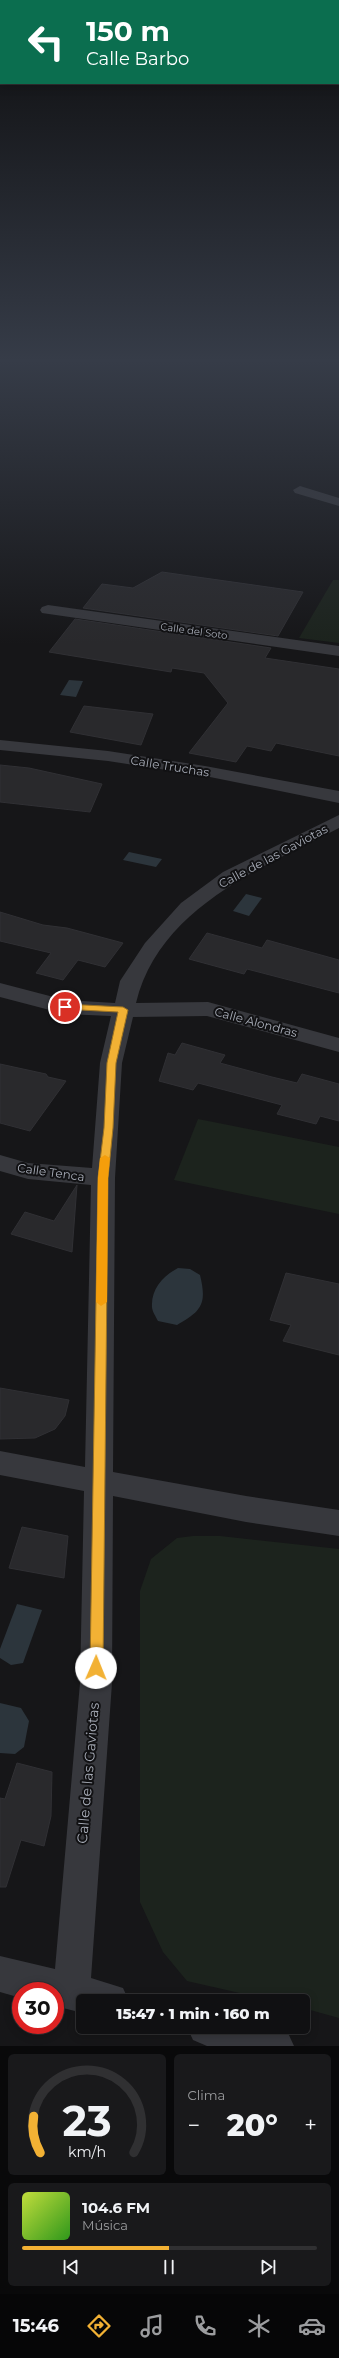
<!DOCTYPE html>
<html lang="es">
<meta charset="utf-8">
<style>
:root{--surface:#101012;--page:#19191b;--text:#f1f3f6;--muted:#9c9d9f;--line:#303032;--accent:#f2b134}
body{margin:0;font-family:Montserrat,sans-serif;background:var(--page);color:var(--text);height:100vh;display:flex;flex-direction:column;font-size:15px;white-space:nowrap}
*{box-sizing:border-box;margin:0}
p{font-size:13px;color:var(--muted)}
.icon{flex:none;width:22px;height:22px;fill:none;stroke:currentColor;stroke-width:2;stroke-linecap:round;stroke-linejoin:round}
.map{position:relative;height:2046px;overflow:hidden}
.panel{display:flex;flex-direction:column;gap:8px;padding:8px;background:#09090a;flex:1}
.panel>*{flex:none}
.guide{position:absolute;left:0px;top:0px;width:339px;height:84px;box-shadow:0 2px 10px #0003,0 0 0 1px var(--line);background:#0b6e4f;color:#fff;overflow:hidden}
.speed{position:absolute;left:12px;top:1982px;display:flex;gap:8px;font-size:20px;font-weight:700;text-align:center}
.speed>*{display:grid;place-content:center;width:52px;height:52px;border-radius:50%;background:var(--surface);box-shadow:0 2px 10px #0003,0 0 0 1px var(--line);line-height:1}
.speed .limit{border:6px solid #d22;background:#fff;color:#111}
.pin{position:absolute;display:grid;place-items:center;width:34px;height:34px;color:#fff;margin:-17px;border:2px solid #fff;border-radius:50%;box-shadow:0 1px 4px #0007}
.me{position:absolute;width:44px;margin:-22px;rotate:1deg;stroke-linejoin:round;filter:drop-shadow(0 0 3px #0008)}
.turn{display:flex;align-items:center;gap:14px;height:84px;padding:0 20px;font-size:18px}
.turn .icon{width:52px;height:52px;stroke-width:2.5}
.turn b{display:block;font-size:28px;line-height:34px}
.big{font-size:30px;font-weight:800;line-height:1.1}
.panel .tile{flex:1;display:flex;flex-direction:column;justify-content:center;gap:6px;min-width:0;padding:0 14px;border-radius:6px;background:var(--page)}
.panel .dial{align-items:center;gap:0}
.dial svg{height:104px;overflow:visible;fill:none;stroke:var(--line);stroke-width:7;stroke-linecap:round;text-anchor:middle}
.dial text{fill:var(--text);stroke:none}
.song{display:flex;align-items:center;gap:12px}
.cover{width:48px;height:48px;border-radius:6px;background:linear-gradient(135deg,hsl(70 70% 55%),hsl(110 70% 35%))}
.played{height:4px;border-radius:2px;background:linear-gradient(90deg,var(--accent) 50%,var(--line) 50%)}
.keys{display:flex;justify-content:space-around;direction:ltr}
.heat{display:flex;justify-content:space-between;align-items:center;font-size:22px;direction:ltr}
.panel .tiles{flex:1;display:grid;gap:8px;grid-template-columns:1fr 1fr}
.tile:last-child{grid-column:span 2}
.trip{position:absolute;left:76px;top:1994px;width:234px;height:40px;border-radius:6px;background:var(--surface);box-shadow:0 2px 10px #0003,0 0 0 1px var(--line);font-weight:800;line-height:40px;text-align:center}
.tabs{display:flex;height:64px;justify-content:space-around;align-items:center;background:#060607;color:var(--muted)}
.tabs .icon{width:28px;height:28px}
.tabs .active{color:var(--accent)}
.tabs b{font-size:18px;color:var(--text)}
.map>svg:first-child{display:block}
.green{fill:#1c231d}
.water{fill:#2c353c}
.building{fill:#29292c;stroke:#303034}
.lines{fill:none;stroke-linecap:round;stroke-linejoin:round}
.street{fill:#37383d;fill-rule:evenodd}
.route{fill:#f2b134;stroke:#9d7322}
.slow{fill:#f59e0b}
.labels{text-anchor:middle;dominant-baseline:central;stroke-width:4;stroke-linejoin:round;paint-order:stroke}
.far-street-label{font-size:10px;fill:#a8adb8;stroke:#111113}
.street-label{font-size:12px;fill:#a8adb8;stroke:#111113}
.near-street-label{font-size:14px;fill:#a8adb8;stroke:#111113}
</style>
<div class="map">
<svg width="339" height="2046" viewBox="0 0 339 2046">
<rect width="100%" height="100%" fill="#161618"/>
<g class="green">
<path d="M333 580H339V643L299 638Z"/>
<path d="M198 1119 339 1147V1214L174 1180Z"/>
<path d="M193 1536H220L339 1549V2018L303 2008V2001H274L187 1981 163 1952 140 1902V1591L151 1559 177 1538Z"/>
</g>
<g class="water">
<path d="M69 680 83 681 76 697 60 695Z"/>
<path d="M129 852 162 859 156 867 123 860Z"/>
<path d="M246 894 262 898 249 916 233 911Z"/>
<path d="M178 1268 190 1269 200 1275C207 1304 202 1311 177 1325L158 1321C156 1317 152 1311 152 1307 151 1289 163 1276 178 1268Z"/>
<path d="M17 1604 42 1610 23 1663 11 1665 0 1658V1649Z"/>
<path d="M0 1703 21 1708 29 1721 24 1747 15 1754 0 1753Z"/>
</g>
<g class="building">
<path d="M162 572 303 592 278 636 83 608 102 584 133 588Z"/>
<path d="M75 619 271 648 265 658 339 669V756L276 743 271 751 247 746 236 762 189 753 228 703 204 673 172 668 171 672 49 652Z"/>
<path d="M84 706 153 714 141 745 70 732Z"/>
<path d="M0 765 29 768 102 784 90 812 0 802Z"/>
<path d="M0 912 43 925 67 928 123 943 105 967 78 960 63 980 36 973 51 953 0 941Z"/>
<path d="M207 933 262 948 267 940 339 960V993L247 969 244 974 189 959Z"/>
<path d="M182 1043 225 1055 220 1063 272 1077 297 1083 302 1074 339 1084V1121L320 1116 316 1124 277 1114 282 1105 198 1083 193 1090 159 1081 168 1053 175 1055Z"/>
<path d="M0 1064 46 1074 48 1077 66 1081 30 1131 0 1123Z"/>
<path d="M77 1185 72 1252 11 1234 25 1212 54 1221Z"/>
<path d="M286 1273 339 1284V1355L283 1341 291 1325 270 1320Z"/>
<path d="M0 1388 69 1400 65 1416 55 1429 35 1438 0 1439Z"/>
<path d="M22 1527 68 1536 64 1578 9 1568Z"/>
<path d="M17 1763 52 1772 51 1816 44 1846 21 1840 6 1887H0V1798L5 1799Z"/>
</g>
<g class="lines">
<g class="street">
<path d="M300 486 339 498V506L295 493 293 490Z"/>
<path d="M48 605 339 646V656L42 613 40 610 42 607Z"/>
<path d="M0 740 108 751 205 766 339 791V803L205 776 108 761 0 750Z"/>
<path d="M339 815V828C261 868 159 908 136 1003L208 1002 339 1038V1052L207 1016 133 1017 122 1063 115 1178 113 1472 246 1496 339 1510V1536L246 1522 113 1496 112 1683 91 1978 123 1988 129 2001H83V2013L55 2006V1991H21V1998L0 1992V1956L55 1969 80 1683 84 1491 0 1475V1451L85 1467 91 1185 28 1179 0 1171V1155L28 1163 92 1168 100 1063 111 1016 65 1014 0 997V983L65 1000 115 1003 120 981 145 943 181 903 223 872Z"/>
<path d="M187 2027H275L288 2033 294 2046H207L193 2040Z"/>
</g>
</g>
<linearGradient id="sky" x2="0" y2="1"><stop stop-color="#0c0c0d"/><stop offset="0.56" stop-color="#363c48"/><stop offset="1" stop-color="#363c48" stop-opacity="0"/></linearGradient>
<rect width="339" height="644" fill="url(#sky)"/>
<path class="route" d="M65 1004 123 1007 128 1010 116 1063 113 1128 108 1178 103 1668 101 1672 96 1674 92 1672 90 1668 98 1178 104 1128 107 1063 118 1012 62 1009V1005Z"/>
<path class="slow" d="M105 1155 110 1158 108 1178 107 1302 101 1306 96 1302 98 1178 100 1158Z"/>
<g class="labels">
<g class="far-street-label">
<text transform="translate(194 631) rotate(8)">Calle del Soto</text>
</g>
<g class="street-label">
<text transform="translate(170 766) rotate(9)">Calle Truchas</text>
<text transform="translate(273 856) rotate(-28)">Calle de las Gaviotas</text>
<text transform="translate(256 1022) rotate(15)">Calle Alondras</text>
<text transform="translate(51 1172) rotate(8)">Calle Tenca</text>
</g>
<g class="near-street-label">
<text transform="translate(88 1773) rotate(-85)">Calle de las Gaviotas</text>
</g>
</g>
</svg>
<div class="speed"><div class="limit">30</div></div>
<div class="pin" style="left:65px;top:1007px;background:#d93025"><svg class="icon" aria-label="arrive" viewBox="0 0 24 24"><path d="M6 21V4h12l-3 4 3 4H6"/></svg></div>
<svg class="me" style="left:96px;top:1668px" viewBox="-20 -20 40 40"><circle r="19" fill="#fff"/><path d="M0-13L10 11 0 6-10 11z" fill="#f2b134"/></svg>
<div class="trip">15:47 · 1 min · 160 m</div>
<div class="guide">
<div class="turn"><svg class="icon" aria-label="left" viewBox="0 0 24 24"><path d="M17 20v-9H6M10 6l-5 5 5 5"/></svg><div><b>150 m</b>Calle Barbo</div></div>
</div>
</div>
<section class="panel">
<div class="tiles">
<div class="tile dial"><svg viewBox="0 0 100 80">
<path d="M14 69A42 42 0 1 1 86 69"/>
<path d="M14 69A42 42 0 0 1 9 41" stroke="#f2b134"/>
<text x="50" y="56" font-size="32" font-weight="700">23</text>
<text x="50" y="72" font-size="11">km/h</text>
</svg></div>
<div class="tile"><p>Clima</p>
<div class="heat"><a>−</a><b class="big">20°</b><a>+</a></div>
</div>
<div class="tile">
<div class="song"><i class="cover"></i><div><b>104.6 FM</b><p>Música</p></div></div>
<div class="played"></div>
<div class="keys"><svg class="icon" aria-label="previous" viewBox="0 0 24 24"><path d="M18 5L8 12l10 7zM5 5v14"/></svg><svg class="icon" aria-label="pause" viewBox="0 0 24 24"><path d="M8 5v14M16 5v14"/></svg><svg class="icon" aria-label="next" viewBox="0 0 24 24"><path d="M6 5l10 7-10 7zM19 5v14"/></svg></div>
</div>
</div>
</section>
<nav class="tabs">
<b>15:46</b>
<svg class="icon active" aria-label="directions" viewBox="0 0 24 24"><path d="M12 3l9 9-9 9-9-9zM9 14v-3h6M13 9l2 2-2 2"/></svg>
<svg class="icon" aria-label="music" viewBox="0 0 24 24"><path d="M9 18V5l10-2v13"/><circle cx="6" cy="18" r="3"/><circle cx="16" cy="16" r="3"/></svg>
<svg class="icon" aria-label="phone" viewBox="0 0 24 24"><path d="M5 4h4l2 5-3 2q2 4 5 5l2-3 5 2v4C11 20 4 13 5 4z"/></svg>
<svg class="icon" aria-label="climate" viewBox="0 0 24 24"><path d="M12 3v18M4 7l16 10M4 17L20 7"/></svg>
<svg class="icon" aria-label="car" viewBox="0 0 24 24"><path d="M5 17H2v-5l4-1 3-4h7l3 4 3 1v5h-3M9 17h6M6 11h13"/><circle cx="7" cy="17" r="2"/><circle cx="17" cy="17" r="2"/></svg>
</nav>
